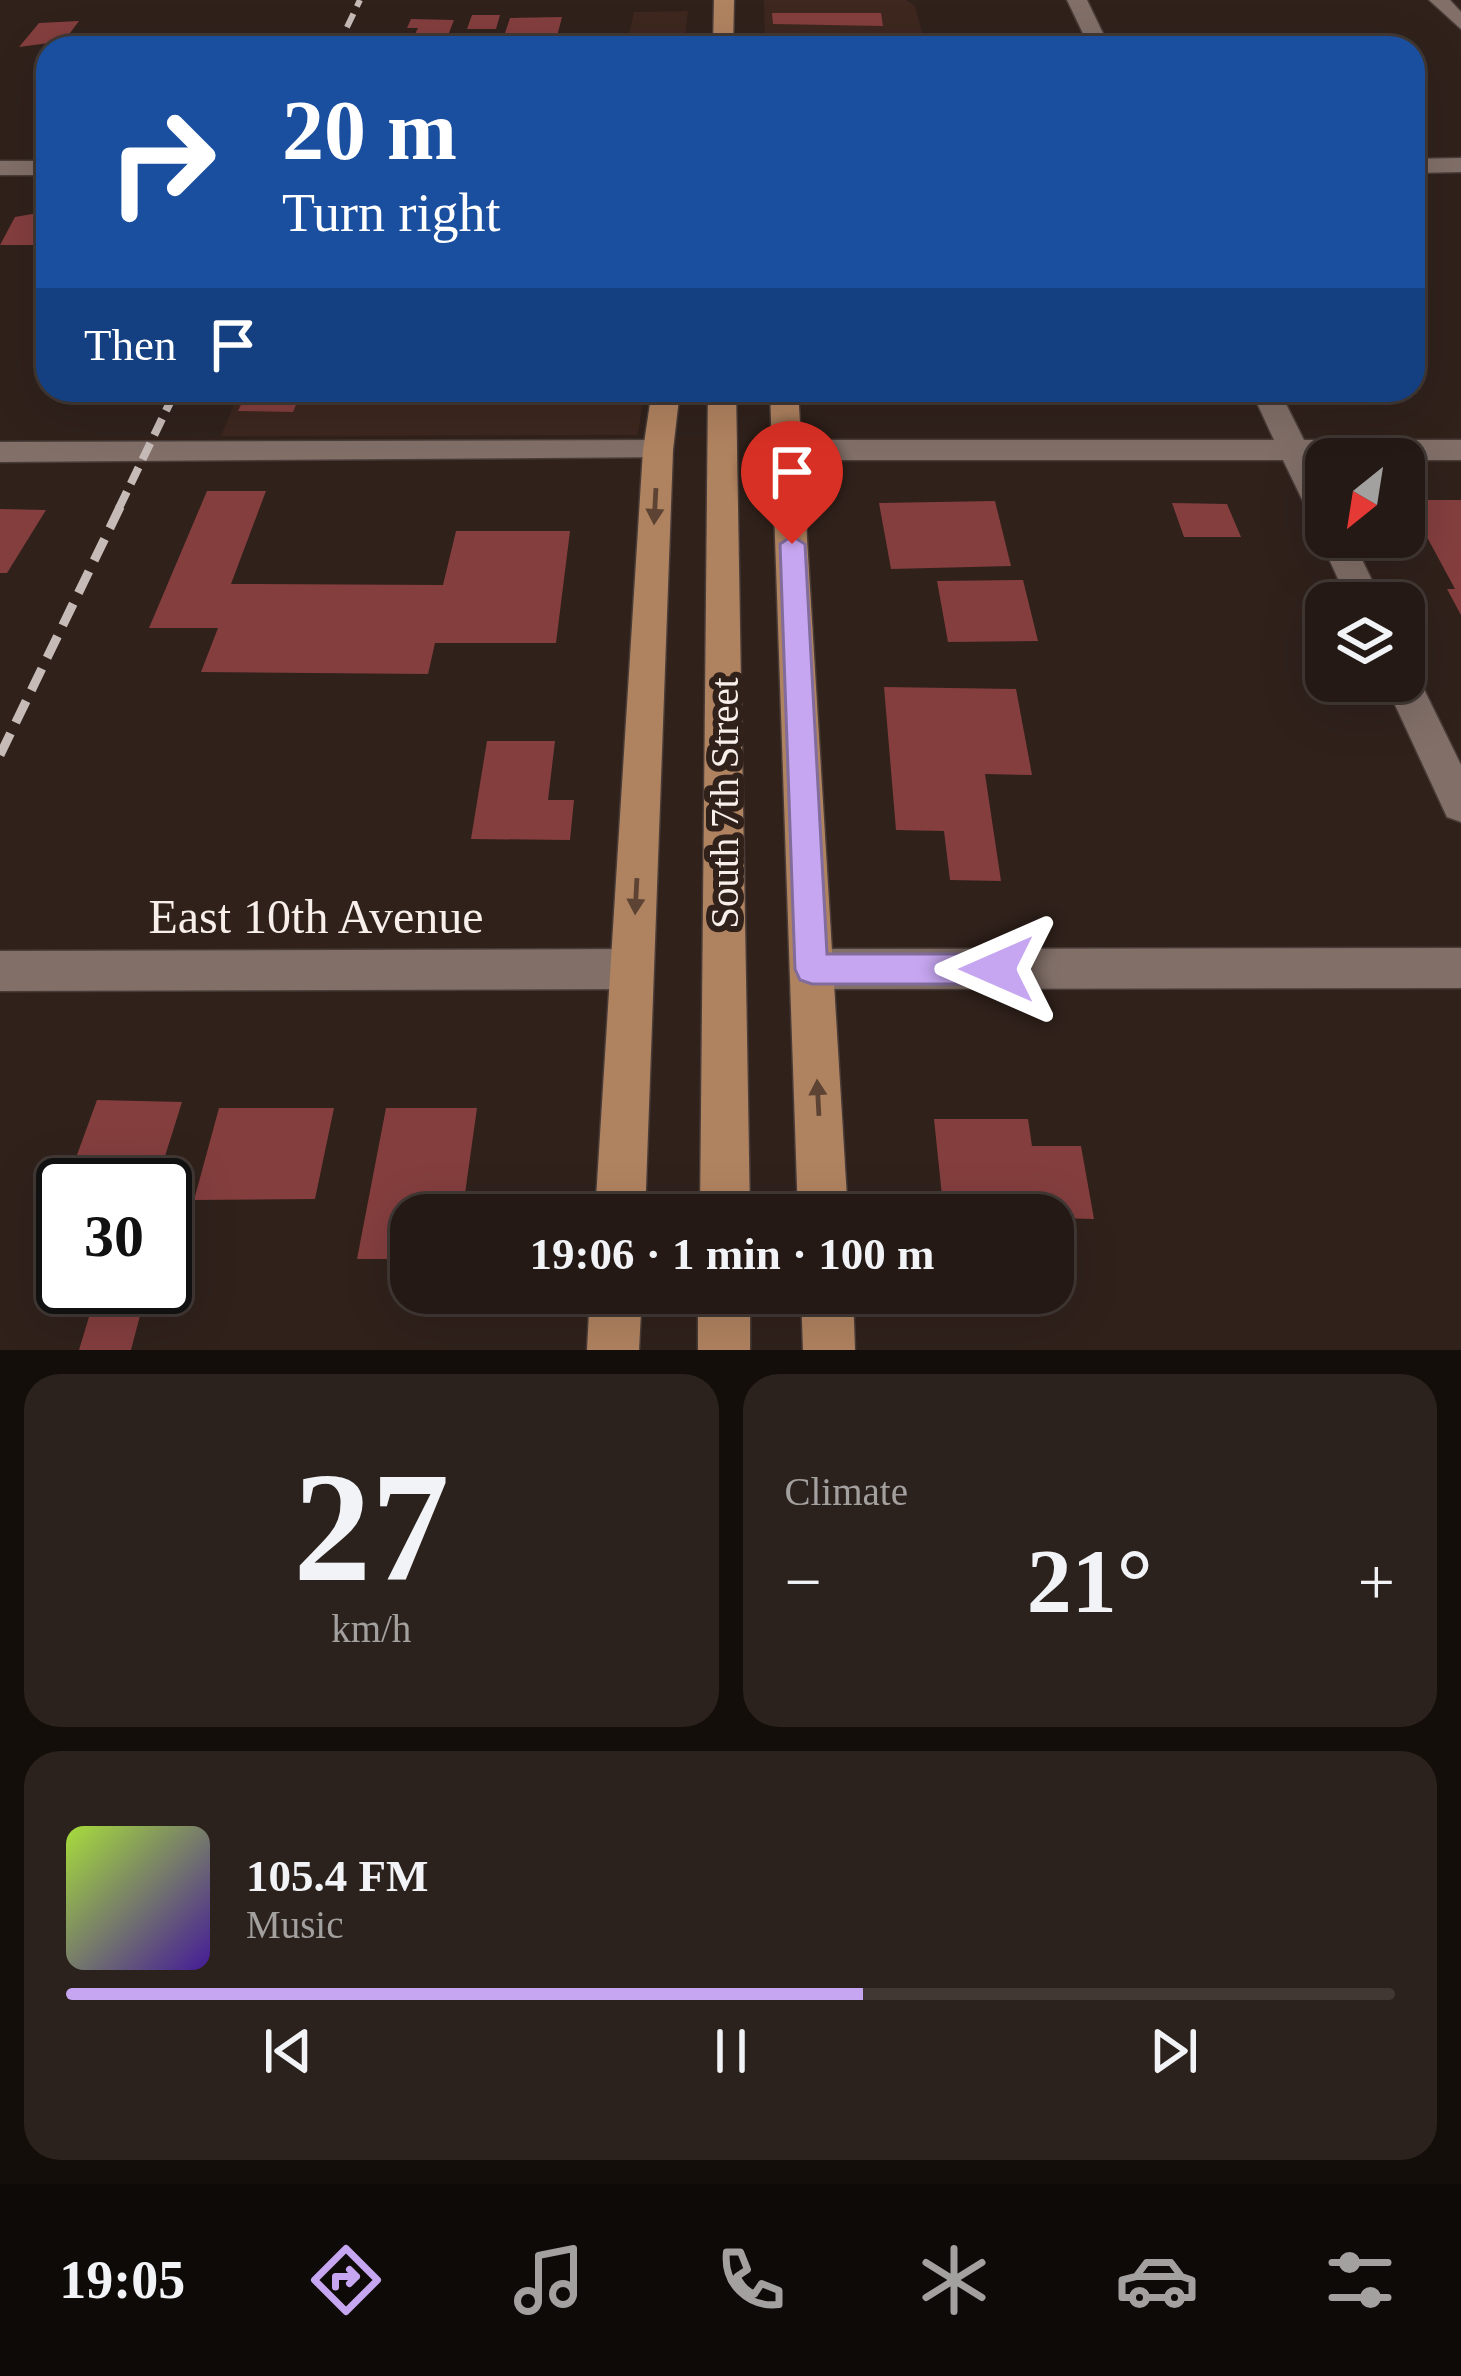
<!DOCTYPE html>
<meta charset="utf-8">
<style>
:root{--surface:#241914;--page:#2c221d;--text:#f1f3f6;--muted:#a3a0a0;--line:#413834;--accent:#c6a6f0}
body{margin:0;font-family:Georgia,serif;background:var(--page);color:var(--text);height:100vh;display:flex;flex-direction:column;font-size:45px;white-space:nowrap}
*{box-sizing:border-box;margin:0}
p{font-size:39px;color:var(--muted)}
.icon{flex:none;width:66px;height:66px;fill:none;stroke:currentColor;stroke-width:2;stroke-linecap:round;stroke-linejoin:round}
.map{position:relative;height:1350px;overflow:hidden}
.panel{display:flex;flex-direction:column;gap:24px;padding:24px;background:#140e0b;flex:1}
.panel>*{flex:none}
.guide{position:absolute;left:36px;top:36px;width:1389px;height:366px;border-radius:36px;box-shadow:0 12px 48px #0002,0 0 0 3px var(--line);background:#1a4fa0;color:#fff;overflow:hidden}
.needle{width:78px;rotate:210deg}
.tools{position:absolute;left:1305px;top:438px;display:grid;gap:24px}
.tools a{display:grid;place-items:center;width:120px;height:120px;border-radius:24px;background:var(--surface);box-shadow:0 12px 48px #0002,0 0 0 3px var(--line);font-size:60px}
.speed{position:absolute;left:36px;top:1158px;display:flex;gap:24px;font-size:60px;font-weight:700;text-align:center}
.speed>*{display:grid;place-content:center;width:156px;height:156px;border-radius:50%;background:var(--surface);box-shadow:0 12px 48px #0002,0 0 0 3px var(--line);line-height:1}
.speed .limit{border:6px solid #111;border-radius:18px;background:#fff;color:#111}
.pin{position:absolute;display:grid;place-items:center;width:102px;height:102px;color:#fff;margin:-123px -51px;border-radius:50% 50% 50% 0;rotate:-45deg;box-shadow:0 0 12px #0007}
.pin .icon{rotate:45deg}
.me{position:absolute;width:132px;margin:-66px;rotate:270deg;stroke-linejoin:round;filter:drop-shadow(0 0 9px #0008)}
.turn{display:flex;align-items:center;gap:42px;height:252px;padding:0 48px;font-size:54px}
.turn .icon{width:156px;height:156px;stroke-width:2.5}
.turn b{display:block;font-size:84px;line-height:102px}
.then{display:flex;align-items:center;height:114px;padding:0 48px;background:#0003;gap:24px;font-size:45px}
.big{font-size:90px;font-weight:700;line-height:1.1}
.panel .tile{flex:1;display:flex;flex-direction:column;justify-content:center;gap:18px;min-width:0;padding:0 42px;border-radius:36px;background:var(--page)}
.panel .dial{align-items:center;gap:0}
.dial b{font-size:156px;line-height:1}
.song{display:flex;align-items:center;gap:36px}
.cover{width:144px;height:144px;border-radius:18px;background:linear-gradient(135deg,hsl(80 70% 55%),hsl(260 70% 35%))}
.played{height:12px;border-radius:6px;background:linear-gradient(90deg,var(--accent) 60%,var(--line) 60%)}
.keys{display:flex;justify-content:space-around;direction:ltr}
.heat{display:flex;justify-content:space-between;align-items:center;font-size:66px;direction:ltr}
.panel .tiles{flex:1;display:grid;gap:24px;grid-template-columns:1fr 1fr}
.tile:last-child{grid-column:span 2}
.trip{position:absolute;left:390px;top:1194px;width:684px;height:120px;border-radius:36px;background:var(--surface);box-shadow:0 12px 48px #0002,0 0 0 3px var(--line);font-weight:700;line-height:120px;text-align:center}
.tab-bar{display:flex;height:192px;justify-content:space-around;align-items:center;background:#0e0a08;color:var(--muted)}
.tab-bar .icon{width:84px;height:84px}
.tab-bar .current{color:var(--accent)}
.tab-bar b{font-size:54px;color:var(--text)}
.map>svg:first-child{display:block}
.built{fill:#3d271f}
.building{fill:#843e3e}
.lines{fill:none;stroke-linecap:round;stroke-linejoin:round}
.minor-casing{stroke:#493c38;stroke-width:3}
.major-casing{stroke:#493c38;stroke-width:3}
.minor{fill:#816f68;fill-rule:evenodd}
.major{fill:#b08360;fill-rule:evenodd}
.rail-far2{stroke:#c7bbb7;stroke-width:6;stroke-dasharray:15 8;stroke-linecap:butt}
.rail-far1{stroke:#c7bbb7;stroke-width:8;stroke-dasharray:18 9;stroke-linecap:butt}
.rail{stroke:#c7bbb7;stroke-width:9;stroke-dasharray:24 12;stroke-linecap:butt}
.oneway{fill:#5d4333}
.route{fill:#c6a6f0;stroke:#816c9c;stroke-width:3}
.labels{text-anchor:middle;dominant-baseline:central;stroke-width:12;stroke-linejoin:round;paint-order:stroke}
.street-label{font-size:39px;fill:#f8eeea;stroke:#30211b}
.near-street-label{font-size:48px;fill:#f8eeea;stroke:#30211b}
</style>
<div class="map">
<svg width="1461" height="1350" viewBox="0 0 1461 1350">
<rect width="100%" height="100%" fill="#30211b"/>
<g class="built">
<path d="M764 0H906L915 6 926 48H765Z"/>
<path d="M688 11 684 48H626L634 12Z"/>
<path d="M240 390H644L638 435 221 436Z"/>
</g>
<g class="building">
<path d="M772 13H881L883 26 773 24Z"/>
<path d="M472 15H500L496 29H467Z"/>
<path d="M562 17 554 48H499L501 43H536L538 39H503L510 18Z"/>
<path d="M411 19 454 20 445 43 411 42 418 28H407Z"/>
<path d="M79 21 64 41 19 47 39 23Z"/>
<path d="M842 38H909L911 48H843Z"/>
<path d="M38 213H48V233L40 245H0L15 217Z"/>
<path d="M248 390H302L293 412 238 411Z"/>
<path d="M448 390H498L496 400 446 399Z"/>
<path d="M207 491H266L231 584 443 585 456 531H570L556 643H435L428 674 201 672 218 628H149Z"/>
<path d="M1407 500H1461V615L1447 589H1455Z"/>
<path d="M995 501 1011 566 891 569 879 503Z"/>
<path d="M1172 503 1227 504 1241 537H1184Z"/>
<path d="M0 509 46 510 7 573H0Z"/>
<path d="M1023 580 1038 641 948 642 937 581Z"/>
<path d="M884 687 1016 689 1032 775 985 774 1001 881 950 880 944 831 896 830Z"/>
<path d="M487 741H555L548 800H574L570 840 471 839Z"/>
<path d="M97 1100 182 1102 156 1185H66Z"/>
<path d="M219 1108H334L315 1199 194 1200Z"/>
<path d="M386 1108H477L462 1215H411V1259H357Z"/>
<path d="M934 1119H1028L1032 1146H1081L1094 1219 944 1215Z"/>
<path d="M92 1307 142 1308 131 1350H79Z"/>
</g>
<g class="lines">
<defs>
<g id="minor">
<path d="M1067 0H1087L1110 48H1090Z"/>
<path d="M1429 0H1450L1461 12V29Z"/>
<path d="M1461 158V172L1413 173V159Z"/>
<rect x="0" y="161" width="48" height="14"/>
<path d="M1251 390H1279L1304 440H1461V460H1313L1326 485V537H1351L1383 603H1349L1319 537 1325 529 1315 526 1283 460H788L773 450 788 440H1274Z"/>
<path d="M658 440 673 450 669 457 0 462V442Z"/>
<path d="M1404 668 1415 671 1461 765V822L1447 817 1384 681H1404Z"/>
<path d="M1461 948V988L812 989 797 983 790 969 797 955 812 949Z"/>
<path d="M632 949 647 955 654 969 647 983 632 989 0 991V951Z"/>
</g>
<g id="major">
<path d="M714 0H734L733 48H713Z"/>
<path d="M652 390H680L673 450 645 1215H595L643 450Z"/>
<path d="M708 390H736L750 1215H700Z"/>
<path d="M770 390H798L848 1215H798Z"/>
<path d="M590 1293H642L639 1350H587Z"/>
<rect x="698" y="1293" width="52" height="57"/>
<path d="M801 1293H853L855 1350H803Z"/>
</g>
</defs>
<use href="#minor" class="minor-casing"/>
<use href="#major" class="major-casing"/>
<use href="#minor" class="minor"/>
<use href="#major" class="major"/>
<path class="rail-far2" d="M337 48 360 0"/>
<path class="rail-far1" d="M119 508 176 390"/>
<path class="rail" d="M0 755 121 505"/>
</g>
<defs><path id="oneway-solid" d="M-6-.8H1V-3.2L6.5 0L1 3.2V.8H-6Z" transform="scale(3)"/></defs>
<g class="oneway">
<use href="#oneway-solid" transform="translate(655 506) rotate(93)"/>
<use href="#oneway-solid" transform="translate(636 896) rotate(93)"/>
<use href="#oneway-solid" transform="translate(818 1098) rotate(-93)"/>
</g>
<path class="route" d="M792 536 805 544 827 954H997L1009 958 1014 969 1009 979 997 984H812L800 980 795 969 780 544Z"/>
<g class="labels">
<g class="street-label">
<text transform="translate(724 803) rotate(-90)">South 7th Street</text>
</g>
<g class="near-street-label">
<text x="316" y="916">East 10th Avenue</text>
</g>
</g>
</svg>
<div class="tools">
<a><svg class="needle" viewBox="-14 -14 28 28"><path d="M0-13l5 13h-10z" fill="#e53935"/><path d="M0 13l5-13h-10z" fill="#a3a0a0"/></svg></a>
<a><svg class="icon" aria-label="layers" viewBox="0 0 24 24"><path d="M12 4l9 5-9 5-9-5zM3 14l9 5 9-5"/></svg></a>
</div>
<div class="speed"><div class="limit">30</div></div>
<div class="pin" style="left:792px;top:544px;background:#d93025"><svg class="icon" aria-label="arrive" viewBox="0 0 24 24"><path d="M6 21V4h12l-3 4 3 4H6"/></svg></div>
<svg class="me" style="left:997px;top:969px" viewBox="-20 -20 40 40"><path d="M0-17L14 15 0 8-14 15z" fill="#c6a6f0" stroke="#fff" stroke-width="4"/></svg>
<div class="trip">19:06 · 1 min · 100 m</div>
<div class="guide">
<div class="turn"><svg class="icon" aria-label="right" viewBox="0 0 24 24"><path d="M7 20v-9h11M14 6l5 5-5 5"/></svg><div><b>20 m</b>Turn right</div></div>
<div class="then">Then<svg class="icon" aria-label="arrive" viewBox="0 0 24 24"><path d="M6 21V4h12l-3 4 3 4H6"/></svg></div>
</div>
</div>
<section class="panel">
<div class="tiles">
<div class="tile dial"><b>27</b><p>km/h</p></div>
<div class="tile"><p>Climate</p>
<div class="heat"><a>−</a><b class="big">21°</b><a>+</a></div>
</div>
<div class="tile">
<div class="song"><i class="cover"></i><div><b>105.4 FM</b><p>Music</p></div></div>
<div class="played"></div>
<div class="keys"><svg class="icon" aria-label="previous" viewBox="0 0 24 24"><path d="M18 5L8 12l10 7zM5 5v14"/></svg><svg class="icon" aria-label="pause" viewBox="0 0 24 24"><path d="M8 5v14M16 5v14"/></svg><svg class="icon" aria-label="next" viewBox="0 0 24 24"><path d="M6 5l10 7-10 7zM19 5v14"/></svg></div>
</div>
</div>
</section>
<nav class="tab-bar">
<b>19:05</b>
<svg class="icon current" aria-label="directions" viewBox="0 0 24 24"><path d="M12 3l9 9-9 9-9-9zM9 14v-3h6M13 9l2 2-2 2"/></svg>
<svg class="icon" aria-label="music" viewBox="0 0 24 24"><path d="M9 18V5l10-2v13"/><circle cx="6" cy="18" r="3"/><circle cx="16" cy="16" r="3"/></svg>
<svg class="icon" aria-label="phone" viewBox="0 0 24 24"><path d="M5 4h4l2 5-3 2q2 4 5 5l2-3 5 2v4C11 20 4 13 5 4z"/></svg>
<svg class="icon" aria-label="climate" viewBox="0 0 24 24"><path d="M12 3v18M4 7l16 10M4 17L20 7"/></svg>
<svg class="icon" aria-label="car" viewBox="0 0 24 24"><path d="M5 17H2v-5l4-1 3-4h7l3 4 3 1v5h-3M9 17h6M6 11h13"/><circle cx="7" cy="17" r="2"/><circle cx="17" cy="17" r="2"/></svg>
<svg class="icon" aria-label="filters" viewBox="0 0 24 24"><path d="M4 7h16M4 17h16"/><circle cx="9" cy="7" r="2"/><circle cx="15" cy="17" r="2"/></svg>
</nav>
